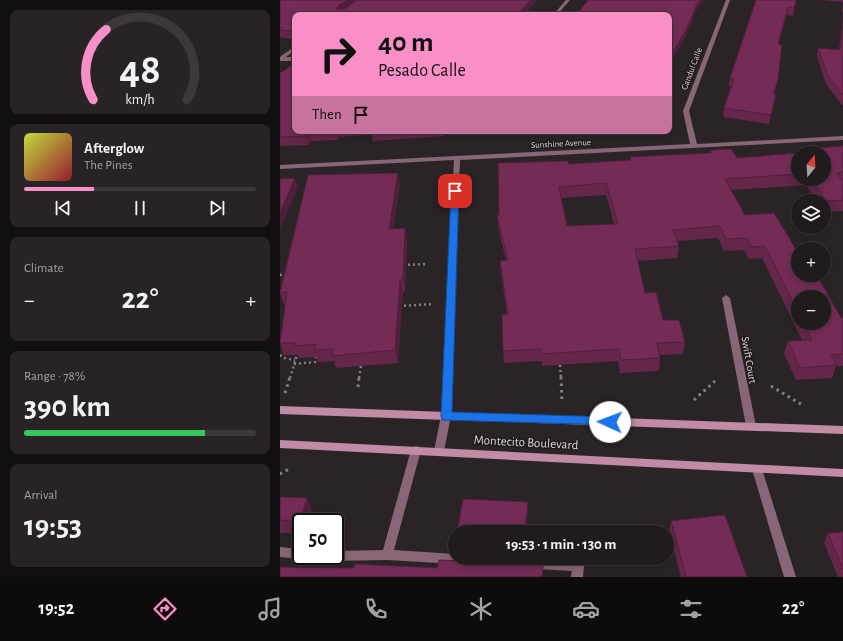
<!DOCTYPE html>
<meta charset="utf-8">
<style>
:root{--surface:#201b1d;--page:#282426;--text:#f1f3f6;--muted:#a2a1a4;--line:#3d393b;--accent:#fa8fc8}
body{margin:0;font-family:"Alegreya Sans",sans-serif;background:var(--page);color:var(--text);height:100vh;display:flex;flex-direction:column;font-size:15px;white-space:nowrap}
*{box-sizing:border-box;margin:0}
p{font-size:13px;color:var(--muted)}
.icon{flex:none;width:22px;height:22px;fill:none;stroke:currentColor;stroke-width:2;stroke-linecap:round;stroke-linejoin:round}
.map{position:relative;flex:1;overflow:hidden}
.sheet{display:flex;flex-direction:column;gap:10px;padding:10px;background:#120f10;width:280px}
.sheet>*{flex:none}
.top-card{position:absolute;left:12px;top:12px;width:380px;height:122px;border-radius:8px;box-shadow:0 2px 10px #0003,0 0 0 1px var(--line);background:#fa8fc8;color:#111;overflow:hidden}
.needle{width:26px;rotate:18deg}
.fabs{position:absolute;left:511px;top:146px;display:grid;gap:8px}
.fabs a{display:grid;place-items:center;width:40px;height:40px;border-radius:50%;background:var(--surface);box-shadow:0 2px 10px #0003,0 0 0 1px var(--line);font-size:20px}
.speed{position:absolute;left:12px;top:513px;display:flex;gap:8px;font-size:20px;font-weight:700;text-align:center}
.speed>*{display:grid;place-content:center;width:52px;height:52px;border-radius:50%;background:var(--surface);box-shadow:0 2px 10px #0003,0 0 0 1px var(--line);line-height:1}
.speed .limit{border:2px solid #111;border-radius:6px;background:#fff;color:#111}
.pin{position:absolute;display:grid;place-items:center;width:34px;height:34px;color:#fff;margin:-17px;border-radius:8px;box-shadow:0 2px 6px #0006}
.me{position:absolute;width:44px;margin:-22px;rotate:272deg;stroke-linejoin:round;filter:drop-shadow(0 0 3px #0008)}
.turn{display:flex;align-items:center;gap:14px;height:84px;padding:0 20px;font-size:18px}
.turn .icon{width:52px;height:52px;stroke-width:2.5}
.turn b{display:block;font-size:28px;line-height:34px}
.then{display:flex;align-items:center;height:38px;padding:0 20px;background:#0003;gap:8px;font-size:15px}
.big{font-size:30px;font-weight:600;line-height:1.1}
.sheet .tile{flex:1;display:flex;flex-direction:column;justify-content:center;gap:6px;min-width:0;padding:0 14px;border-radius:8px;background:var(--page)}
.sheet .dial{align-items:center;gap:0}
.dial svg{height:104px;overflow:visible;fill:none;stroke:var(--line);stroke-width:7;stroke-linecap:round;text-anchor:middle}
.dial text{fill:var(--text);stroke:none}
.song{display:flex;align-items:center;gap:12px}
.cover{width:48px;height:48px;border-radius:6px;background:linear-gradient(135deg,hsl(70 70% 55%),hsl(350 70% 35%))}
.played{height:4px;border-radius:2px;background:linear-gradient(90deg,var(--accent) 30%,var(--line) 30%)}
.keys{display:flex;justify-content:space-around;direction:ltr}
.heat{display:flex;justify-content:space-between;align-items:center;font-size:22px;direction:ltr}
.charge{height:6px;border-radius:3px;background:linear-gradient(90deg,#34c759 78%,var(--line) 0)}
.trip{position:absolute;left:168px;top:525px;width:226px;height:40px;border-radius:20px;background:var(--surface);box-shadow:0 2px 10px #0003,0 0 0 1px var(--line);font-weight:600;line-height:40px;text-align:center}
.tab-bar{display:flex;height:64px;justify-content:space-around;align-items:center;background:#0d0b0c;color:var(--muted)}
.tab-bar .icon{width:28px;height:28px}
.tab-bar .current{color:var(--accent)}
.tab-bar b{font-size:18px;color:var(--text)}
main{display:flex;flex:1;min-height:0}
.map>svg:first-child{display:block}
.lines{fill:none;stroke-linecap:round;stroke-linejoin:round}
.path-far1{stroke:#858082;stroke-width:2.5;stroke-dasharray:2 3;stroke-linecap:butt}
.path{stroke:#858082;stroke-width:3;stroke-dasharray:2.5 4;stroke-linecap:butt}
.lane{fill:#867;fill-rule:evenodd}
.street{fill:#867;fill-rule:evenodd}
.secondary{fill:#c18aa5;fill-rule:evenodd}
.wall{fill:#64264a;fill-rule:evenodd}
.shaded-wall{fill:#511f3c}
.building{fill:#742c56;stroke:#511f3c;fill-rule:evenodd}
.route{fill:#1a73e8;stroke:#114b97}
.labels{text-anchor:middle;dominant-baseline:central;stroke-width:3;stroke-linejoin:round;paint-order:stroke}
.far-street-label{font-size:9px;fill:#ded9db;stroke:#211a1d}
.street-label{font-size:11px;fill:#ded9db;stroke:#211a1d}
.near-street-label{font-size:13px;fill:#ded9db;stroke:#211a1d}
</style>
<main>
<section class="sheet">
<div class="tile dial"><svg viewBox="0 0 100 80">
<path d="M14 69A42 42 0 1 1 86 69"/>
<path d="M14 69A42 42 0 0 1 24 15" stroke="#fa8fc8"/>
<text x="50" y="56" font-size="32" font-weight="700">48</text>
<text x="50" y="72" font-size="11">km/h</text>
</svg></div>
<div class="tile">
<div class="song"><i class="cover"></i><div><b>Afterglow</b><p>The Pines</p></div></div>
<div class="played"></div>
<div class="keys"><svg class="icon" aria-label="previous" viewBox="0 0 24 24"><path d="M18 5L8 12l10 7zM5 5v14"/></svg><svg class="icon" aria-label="pause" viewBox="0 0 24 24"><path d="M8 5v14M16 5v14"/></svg><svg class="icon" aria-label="next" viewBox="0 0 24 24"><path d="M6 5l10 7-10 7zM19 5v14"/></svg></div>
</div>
<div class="tile"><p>Climate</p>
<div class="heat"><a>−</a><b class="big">22°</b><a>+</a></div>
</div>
<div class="tile"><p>Range · 78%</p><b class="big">390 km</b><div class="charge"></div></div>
<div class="tile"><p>Arrival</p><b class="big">19:53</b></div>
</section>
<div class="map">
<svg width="563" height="577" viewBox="0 0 563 577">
<rect width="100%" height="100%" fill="#2a2427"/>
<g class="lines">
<g class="path-far1">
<path d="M123 265 147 264"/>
<path d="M0 275 7 273"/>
<path d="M119 306 154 304"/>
<path d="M0 355 4 358 15 360"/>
<path d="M14 364 35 362 36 357"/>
<path d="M280 365 281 378"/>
<path d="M10 378 17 355"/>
<path d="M79 378 81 366"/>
</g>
<g class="path">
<path d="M281 377 282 403"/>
<path d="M491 386 524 406"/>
<path d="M78 387 79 377"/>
<path d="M5 393 10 377"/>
<path d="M414 400 435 381"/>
<path d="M0 474 11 468"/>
</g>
<g class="lane">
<path d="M136 446 140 447 141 450 114 550 175 554V558H251L298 561 302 562 304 566 303 577H291L292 571 107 560 51 561 47 560 45 556H55V551L103 550 131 450 132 447Z"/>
<path d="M477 465 481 466 482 469 516 577H504L472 469 473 466Z"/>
<path d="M0 547 21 549V556H26L21 559 0 557Z"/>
</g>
<g class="street">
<path d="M286 0H290L277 15H273Z"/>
<path d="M446 0H450L409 111 417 144 563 136V140L180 160 171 416 164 451 163 454 159 455 155 454 154 451 161 416 174 160 0 169V165L410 144 403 111Z"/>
<path d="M15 46V50L6 57H15V61H0V57Z"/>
<path d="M446 295 450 298 476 426 474 429 471 430 468 429 466 426 442 298Z"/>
</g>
<g class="secondary">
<path d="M0 406 563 426V434L0 414Z"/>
<path d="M0 440 563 469V477L0 448Z"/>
</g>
</g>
<g class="wall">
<path d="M0 0H257L244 15H15V40L0 37Z"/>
<path d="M476 0H516L513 16 507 15 498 44 496 88 494 94H496L489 124 443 117 444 108 451 87 449 86 450 78Z"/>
<path d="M542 0H563V13L562 12 563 2Z"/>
<path d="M563 18V106L546 84 537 56 538 48 559 50Z"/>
<path d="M0 72H2L15 131H162L163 136 93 141 92 134 59 137 58 140 30 141 29 145 0 146Z"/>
<path d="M246 131H290L246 134Z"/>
<path d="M563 146V211L544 212V201H536L526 185 451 190 465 215 517 251 561 318H563V366H556L552 378 516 380 504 354 508 341 522 340 482 258 469 259 464 250 444 251 438 238 397 241 399 246 397 258 357 261 365 293 383 320 405 342 403 354 380 355V358L379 371 340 373 338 361 262 366V361L224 363 223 351 227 315 221 273 220 261 226 260 218 227 217 215H219L289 164 350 160V157L430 153V150L457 158 518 153V179H544V153H519L520 149ZM326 195 334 224 287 226 281 198ZM518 297 544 323H518Z"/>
<path d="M120 184 113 229 127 240 125 292H123L118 363 56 368 54 361 38 362 36 357 19 358 18 355H4L0 343 6 305H4L0 293Z"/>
<path d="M0 497 27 498 32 511 29 522H21V533H0Z"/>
<path d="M248 502V507L246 532H179L178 527Z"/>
<path d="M391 521 467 577H401L389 531Z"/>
<path d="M563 532V577H558L544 543 548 533Z"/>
</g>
<g class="shaded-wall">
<path d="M67 0H78L59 14 57 9 58 6Z"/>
<path d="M251 0H257L244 15H237Z"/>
<path d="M420 0H424L416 11 405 38 389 65V59L417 4Z"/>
<path d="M508 7 507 15 496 52 498 44Z"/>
<path d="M498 80 496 88 491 102 493 94Z"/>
<path d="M56 131H58L59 137 58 140Z"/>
<path d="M28 132 30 141 29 145 27 136Z"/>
<path d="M118 173 120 184 111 241 109 229Z"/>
<path d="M15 178 18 187 0 229V213Z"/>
<path d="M125 228 127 240 125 292 123 280Z"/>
<path d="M120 280 123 292 118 363 115 350Z"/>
<path d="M27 498 32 511 29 522H21V523L20 521Z"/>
<path d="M248 502V507L245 532V530Z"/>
</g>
<g class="building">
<path d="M0 0H67L58 6 57 9H64L77 0H251L237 15H15V32L0 30Z"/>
<path d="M308 0H420L417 4 406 30 389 59V15H296Z"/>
<path d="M476 0H516L514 8 508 7 498 44 502 45 498 80 493 94H496L491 115 444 108 454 79 450 78Z"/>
<path d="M563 25V95L548 76 538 48 560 50Z"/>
<path d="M15 63V131H51L28 132 27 136 0 137V72H2Z"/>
<path d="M92 131H112L91 133Z"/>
<path d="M563 146V172L557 173 563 182V200L546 201 532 179H544V153H524L520 149Z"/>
<path d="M451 149 457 158 518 153V174L445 179 465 215 494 213 517 251H518V275H537L561 318H563V354L551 355 557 365 520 368 508 341 532 340 523 323H544V297H518V312L485 246 472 247 467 238 446 239 440 226 393 230 399 246 355 249 365 293 376 292 383 320H399L405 342 377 343 380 358 341 360 339 349 261 354V349L223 351 222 315 228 314 220 261 228 260 217 215H219L218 163 288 161 289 164 351 160 350 157 432 153 430 150ZM326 183 338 224 287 226 279 187Z"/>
<path d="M118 173 109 229 125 228 123 280H120L115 350 52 356 53 349 34 350 36 344 15 346 16 343H0L7 292 0 293 28 175Z"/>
<path d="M15 178 0 213V179Z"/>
<path d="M0 497 27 498 20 521 0 520Z"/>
<path d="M183 499 248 502 245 530 178 527Z"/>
<path d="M445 515 467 577H406L391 521Z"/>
<path d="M563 532V569L548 533Z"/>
<path d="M159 560 263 564 262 577H0V567L73 568 75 564 157 568Z"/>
</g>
<path class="route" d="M175 189 179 191 172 412 330 417 334 418 335 422 334 425 162 420 161 416 171 191Z"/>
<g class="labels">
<g class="far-street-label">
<text transform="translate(412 69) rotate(-69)">Gandul Calle</text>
<text transform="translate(281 144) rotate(-3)">Sunshine Avenue</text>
</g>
<g class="street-label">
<text transform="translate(469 360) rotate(80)">Swift Court</text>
</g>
<g class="near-street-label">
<text transform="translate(246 443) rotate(3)">Montecito Boulevard</text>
</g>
</g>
</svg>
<div class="fabs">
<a><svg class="needle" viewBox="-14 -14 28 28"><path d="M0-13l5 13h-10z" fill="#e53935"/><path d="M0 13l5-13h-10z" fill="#a2a1a4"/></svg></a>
<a><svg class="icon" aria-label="layers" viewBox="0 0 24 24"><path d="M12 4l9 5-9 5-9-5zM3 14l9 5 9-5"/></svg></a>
<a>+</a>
<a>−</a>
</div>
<div class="speed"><div class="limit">50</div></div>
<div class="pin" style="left:175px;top:191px;background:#d93025"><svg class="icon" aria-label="arrive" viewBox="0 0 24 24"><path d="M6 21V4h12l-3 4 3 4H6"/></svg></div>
<svg class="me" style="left:330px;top:422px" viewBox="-20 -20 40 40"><circle r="19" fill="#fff"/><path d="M0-13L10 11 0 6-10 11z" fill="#1a73e8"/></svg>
<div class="trip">19:53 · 1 min · 130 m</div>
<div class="top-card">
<div class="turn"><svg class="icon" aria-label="right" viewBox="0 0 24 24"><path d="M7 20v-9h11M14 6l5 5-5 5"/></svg><div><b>40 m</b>Pesado Calle</div></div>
<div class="then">Then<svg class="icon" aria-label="arrive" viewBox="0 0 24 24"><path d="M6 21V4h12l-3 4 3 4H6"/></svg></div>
</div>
</div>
</main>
<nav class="tab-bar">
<b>19:52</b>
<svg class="icon current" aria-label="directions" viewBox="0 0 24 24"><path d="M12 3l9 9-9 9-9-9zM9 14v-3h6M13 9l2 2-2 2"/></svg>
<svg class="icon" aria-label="music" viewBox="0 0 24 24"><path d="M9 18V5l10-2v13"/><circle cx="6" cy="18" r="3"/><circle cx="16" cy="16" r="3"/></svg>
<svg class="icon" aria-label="phone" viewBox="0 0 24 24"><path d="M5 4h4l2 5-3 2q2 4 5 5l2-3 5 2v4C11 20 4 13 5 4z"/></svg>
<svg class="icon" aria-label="climate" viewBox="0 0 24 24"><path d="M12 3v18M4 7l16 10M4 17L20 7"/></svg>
<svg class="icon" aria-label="car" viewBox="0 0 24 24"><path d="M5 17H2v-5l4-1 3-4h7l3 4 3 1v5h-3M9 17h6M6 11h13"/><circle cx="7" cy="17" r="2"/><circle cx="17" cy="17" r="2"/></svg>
<svg class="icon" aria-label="filters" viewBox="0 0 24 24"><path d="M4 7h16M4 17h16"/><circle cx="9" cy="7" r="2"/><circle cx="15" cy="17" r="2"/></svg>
<b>22°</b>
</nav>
